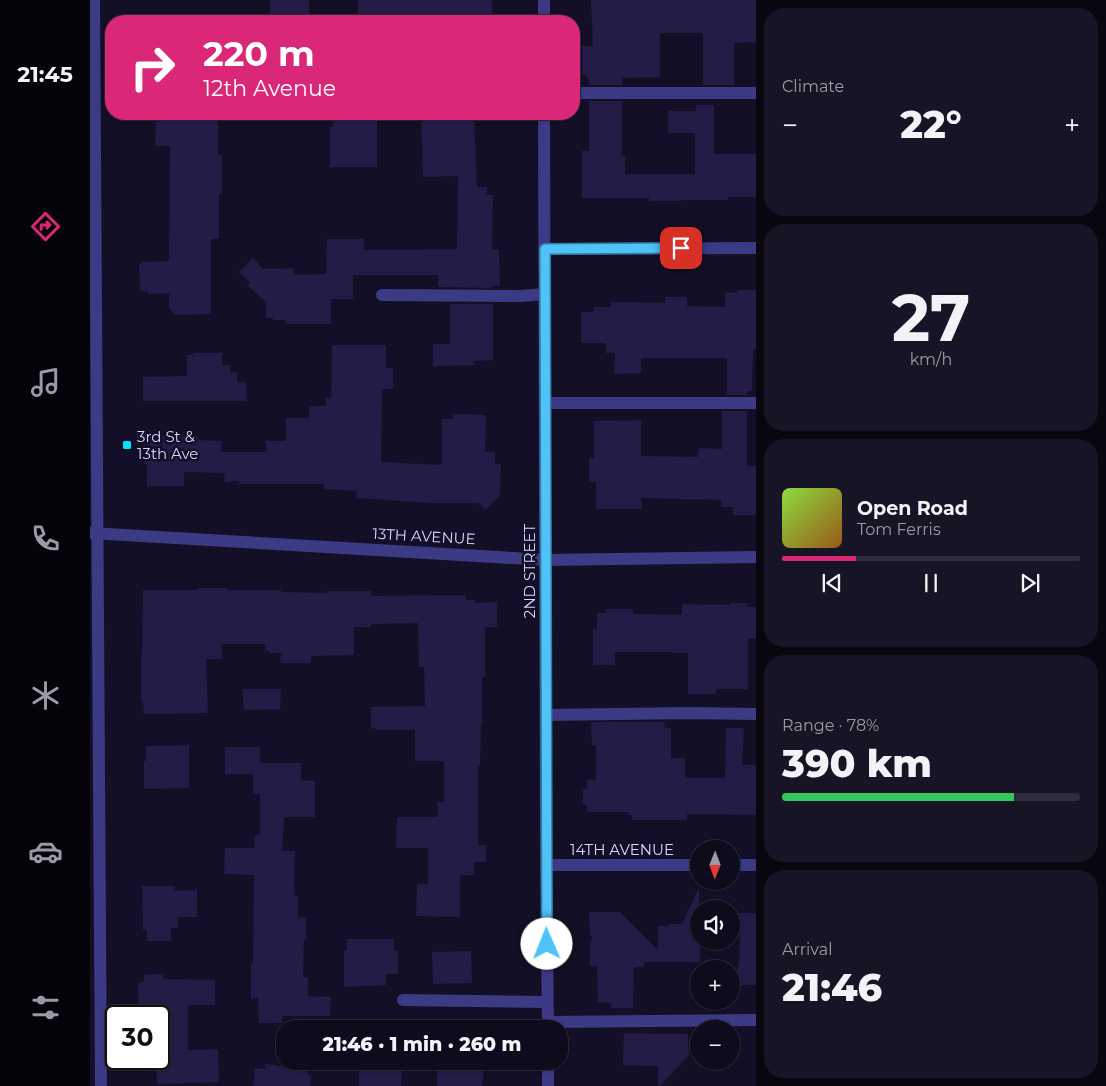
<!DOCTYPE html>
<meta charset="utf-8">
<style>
:root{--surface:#0e0b1c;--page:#171425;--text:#f1f3f6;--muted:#9b9ba3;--line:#2e2b3b;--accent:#db2777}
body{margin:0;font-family:Montserrat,sans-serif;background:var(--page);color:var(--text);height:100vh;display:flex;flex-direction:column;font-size:19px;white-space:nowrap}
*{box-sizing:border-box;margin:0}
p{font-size:16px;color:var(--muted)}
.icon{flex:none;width:28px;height:28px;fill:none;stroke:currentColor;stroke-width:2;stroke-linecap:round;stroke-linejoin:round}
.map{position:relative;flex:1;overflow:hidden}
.details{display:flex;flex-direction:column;gap:8px;padding:8px;background:#08060f;width:350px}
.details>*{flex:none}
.hud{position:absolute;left:15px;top:15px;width:475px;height:105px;border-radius:20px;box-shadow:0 1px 4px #0004,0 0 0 1px var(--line);background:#db2777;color:#fff;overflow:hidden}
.needle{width:32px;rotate:181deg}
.fabs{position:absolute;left:600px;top:840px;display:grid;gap:10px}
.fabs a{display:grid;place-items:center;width:50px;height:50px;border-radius:50%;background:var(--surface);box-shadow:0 1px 4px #0004,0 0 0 1px var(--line);font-size:25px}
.speed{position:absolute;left:15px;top:1005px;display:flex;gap:10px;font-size:25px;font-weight:700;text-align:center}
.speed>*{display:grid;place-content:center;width:65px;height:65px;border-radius:50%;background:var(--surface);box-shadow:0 1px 4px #0004,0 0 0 1px var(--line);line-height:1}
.speed .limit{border:2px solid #111;border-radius:8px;background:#fff;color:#111}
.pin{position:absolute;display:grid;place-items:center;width:42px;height:42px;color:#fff;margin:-21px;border-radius:10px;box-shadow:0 2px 8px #0006}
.me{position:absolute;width:55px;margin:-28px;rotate:359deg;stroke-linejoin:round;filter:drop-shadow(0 0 4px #0008)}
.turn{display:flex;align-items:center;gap:18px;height:105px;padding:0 15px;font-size:22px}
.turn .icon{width:65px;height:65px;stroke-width:2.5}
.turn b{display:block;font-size:35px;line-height:42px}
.big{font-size:38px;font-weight:800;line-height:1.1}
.details .tile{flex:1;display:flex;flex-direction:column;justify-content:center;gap:8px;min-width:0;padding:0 18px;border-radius:20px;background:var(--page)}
.details .dial{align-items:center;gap:0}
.dial b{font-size:65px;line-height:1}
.song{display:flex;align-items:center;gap:15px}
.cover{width:60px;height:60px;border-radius:8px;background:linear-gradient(135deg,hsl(90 70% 55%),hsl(30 70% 35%))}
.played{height:5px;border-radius:2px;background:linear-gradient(90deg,var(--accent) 25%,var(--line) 25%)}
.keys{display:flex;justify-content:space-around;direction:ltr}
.heat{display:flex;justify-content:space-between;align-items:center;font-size:28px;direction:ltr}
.charge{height:8px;border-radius:4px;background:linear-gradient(90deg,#34c759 78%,var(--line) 0)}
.trip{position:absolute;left:186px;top:1020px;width:292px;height:50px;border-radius:20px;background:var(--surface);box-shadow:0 1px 4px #0004,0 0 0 1px var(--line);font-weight:800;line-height:50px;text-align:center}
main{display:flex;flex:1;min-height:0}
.tabs{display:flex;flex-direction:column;width:90px;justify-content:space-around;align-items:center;background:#06040b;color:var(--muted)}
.tabs .icon{width:35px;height:35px}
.tabs .current{color:var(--accent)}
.tabs b{font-size:22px;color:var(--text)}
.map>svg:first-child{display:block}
.building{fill:#241b47}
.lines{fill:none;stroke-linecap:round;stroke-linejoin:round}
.minor{stroke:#3d3a85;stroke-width:12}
.route-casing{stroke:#337fa1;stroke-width:12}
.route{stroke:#4fc3f7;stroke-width:9}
.poi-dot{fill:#00e5ff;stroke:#130f26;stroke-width:2}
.labels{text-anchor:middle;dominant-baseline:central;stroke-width:5;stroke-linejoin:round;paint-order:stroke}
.poi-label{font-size:15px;fill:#d9d4ff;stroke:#130f26;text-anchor:start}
.street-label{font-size:15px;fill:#d9d4ff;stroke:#130f26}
</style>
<main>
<nav class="tabs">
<b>21:45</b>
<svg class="icon current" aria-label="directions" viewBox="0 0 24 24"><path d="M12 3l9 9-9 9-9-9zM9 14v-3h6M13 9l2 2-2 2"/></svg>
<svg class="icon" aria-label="music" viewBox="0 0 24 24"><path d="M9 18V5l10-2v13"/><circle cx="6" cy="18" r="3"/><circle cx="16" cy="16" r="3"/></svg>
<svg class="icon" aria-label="phone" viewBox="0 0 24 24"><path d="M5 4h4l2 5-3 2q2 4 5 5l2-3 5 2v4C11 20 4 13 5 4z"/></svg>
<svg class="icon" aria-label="climate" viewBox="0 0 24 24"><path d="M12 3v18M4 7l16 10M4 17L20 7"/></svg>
<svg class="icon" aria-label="car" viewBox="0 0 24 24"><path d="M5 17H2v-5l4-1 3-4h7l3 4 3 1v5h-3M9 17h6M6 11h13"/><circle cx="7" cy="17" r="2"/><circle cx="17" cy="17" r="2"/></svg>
<svg class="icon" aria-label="filters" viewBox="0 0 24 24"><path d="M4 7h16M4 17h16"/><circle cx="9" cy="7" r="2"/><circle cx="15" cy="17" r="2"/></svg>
</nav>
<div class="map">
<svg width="666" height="1086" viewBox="0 0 666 1086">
<rect width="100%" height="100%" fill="#130f26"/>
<g class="building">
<rect x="180" y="0" width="39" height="21"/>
<rect x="268" y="0" width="134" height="21"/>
<path d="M501 0H666V42L644 43V85H613V33H570V77L533 78 532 85H499V78H496V75H492V46H503Z"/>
<path d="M499 101H532V156H535V174H605V133H578V111H606V105H624V154H666V197H638V200H591V201H559V198H492V151H499Z"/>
<path d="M66 114H128V155H132V194H129V239H121V314L86 315 79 308V293L58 294V291L53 292V290H50L49 264H52V262L79 261 80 146H65Z"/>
<path d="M243 114H287V167H240V127H243Z"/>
<path d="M331 114H384L387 187H397V195H403L402 249H409L410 286H402V288L348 287V275H263V299H241V324H196V320H183V318H176V302L158 286 160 283 149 272 163 258 173 269 204 268V275L236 274 237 239H274V250L367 249 368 176 333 177Z"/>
<path d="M647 290H666V349H663L662 391H657V395H637V358H551V373L524 374 525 353H516V343H491V312H504V307H521V302L575 303V297H597V306L635 307V292L647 293Z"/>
<path d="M360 304H403V360L384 361V365L343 366V344H360Z"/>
<path d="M242 345H296V368H303V389H292L291 462 349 465V464H352V419H363V414L396 415 395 452H405V464H411L410 495 396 510 388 503H342L266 498 267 491 234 489V484H149V481L135 482 134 473 94 472V486H57V464H54V436H108L107 440 132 441 131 452H176V441H196V418H219V406H236V398H241Z"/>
<path d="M103 353H132V365H140V373L147 372V383L156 382 157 401H53V377L97 376V355H103Z"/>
<path d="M632 411H657V466H666V515H643V507H631V500L551 498 552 509H506V482H499V458H504V421L551 420V456L608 457 609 448 632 449Z"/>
<path d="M108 588H137V590H191V592L237 593V591H281V596L376 595V600H385V603L407 602V627H395V677H392V723H391L390 765H388V845H396V862H384V875H370V917L326 916 327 884H338V848H306L307 817H348L347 802H354V761H325V730H286L287 728 281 729V707L335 706 334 667H329L328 623 281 624V627H264V655L221 656V663H190L191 653H179V651H175V644H132V659H116L118 713 54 714 53 701H51V654H52L53 590H108Z"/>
<path d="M640 603H657V607H666V639H658V689H626V694H598V653H582V652H525V665H503V629H507V613H516V609H543V614L592 615V604L640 605Z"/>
<path d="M152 689H191L190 709 154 710Z"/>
<path d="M501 722H574L575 728H581V758H595V778H635L636 728H654L652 765H666V815L597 814V820H542V815H539V812H497V805H493V789H497V779L506 780V745H502Z"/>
<path d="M99 745V788L54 789V761H56V746Z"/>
<path d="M135 747H170V763H211V780L225 781V817H194L192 851H205L204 885 205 896H208V918L216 917V940H214L213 977H218V996L241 997 240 1016H192V1023H169L168 998H161V963H163L164 875 134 874 135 848H164L165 835H170V794H163V774H135Z"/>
<path d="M52 886H85V891L107 890V917H88V928H81V941H57V930H53Z"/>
<path d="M609 888V941H610V962H554V966H552V967H544L543 1008H521V1003L508 1002 507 966H500V942L503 938 500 935 499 912H530L568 950V926H579V924H592Z"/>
<path d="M646 913H666V985H647V967H649L650 933H646Z"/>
<path d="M257 939H304V951H308V974H296V985L254 987V951H257Z"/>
<path d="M381 951 382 983 343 984 342 952Z"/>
<path d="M73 974V979L125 980V1005H98V1050L128 1049 129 1082 67 1084 66 1059H69V1016H49L48 983 54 982V975Z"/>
<path d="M534 1033 598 1034 599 1055 570 1086H568V1066L533 1065Z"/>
<path d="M269 1061H296V1069L312 1070 311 1086H269Z"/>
<path d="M347 1061H395L392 1086H347Z"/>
<path d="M175 1064 218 1069V1075H221L220 1086H163L165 1068 175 1069Z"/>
</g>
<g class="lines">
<g class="minor">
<path d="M4 0 11 1086"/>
<path d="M454 0V21"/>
<path d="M484 93H666"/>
<path d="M454 114 456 865 458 1029"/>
<path d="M455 249 666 248"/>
<path d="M292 295 431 296 454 294"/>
<path d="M455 403H666"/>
<path d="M0 533 456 560 666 557"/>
<path d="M456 715 598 713 666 714"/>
<path d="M456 865H609"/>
<path d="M641 865H666"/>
<path d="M313 1000 457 1002"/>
<path d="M458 1022 666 1020"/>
<path d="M458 1061V1086"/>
</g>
</g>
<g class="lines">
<defs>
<path id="route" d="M457 944 455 249 591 248"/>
</defs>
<use href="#route" class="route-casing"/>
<use href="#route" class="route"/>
</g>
<rect class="poi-dot" x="32" y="440" width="10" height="10" rx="2.5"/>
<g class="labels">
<g class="poi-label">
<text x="47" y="436">3rd St &amp;<tspan x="47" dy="17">13th Ave</tspan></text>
</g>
<g class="street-label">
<text transform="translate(334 536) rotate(3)">13TH AVENUE</text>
<text transform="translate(439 571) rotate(-90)">2ND STREET</text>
<text x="532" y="849">14TH AVENUE</text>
</g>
</g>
</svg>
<div class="fabs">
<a><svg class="needle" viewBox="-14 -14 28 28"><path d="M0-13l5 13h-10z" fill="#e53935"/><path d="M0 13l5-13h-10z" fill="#9b9ba3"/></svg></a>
<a><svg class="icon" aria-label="sound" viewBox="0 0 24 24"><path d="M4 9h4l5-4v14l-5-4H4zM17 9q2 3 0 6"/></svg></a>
<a>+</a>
<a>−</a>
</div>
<div class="speed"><div class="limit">30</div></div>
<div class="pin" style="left:591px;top:248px;background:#d93025"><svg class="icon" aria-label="arrive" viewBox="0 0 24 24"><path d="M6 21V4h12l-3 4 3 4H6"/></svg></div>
<svg class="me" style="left:457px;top:944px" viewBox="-20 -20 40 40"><circle r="19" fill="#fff"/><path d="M0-13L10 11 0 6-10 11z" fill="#4fc3f7"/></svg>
<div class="trip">21:46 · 1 min · 260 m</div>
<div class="hud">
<div class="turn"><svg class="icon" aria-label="right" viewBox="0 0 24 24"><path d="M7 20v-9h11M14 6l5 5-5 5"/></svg><div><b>220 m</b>12th Avenue</div></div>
</div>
</div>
<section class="details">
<div class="tile"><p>Climate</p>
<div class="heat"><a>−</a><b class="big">22°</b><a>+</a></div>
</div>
<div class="tile dial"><b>27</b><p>km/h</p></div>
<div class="tile">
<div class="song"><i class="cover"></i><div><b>Open Road</b><p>Tom Ferris</p></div></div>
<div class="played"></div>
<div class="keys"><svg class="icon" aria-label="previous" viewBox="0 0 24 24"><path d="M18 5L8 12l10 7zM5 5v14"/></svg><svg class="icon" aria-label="pause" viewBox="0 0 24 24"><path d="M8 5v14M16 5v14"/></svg><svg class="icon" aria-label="next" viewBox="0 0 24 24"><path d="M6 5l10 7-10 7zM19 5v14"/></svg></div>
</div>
<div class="tile"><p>Range · 78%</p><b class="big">390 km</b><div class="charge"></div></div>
<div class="tile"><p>Arrival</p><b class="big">21:46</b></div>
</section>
</main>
